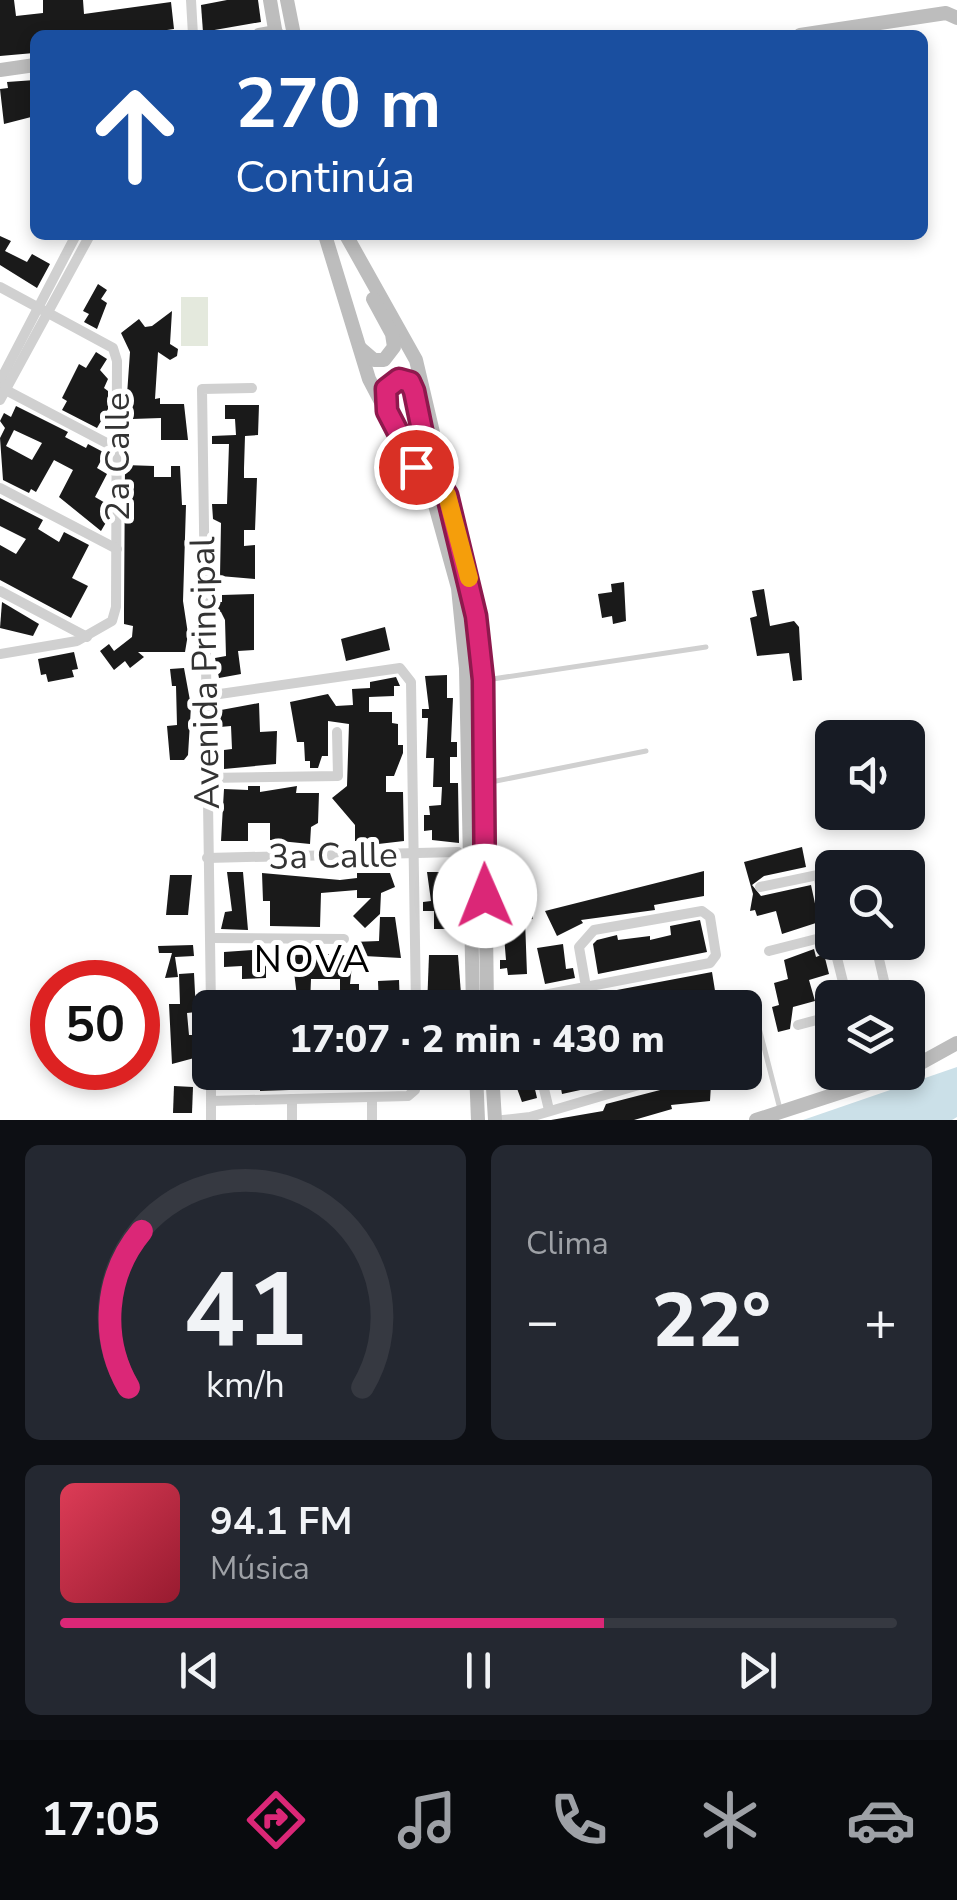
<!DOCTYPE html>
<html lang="es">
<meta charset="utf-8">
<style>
:root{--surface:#171b24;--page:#242831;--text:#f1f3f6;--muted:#9ea1a6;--line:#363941;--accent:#db2777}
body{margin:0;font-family:"Nunito Sans",sans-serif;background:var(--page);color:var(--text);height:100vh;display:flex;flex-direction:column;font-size:38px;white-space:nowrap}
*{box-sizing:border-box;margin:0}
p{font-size:32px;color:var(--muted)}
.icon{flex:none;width:55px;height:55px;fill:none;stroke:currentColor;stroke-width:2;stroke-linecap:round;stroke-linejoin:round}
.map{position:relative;height:1120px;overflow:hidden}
.side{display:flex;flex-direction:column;gap:25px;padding:25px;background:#0d0f14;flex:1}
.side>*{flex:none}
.hud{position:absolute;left:30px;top:30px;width:898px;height:210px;border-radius:15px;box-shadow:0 5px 15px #0003;background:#1a4fa0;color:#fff;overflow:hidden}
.buttons{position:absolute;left:815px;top:720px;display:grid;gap:20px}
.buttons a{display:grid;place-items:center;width:110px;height:110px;border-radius:15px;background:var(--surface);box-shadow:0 5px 15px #0003;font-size:50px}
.speed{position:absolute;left:30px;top:960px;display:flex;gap:20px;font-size:50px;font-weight:700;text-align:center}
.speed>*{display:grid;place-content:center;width:130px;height:130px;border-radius:50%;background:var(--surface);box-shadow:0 5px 15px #0003;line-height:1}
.speed .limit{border:15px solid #d22;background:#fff;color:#111}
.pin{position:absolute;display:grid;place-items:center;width:85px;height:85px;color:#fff;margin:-42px;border:5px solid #fff;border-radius:50%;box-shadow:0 2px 10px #0007}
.me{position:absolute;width:110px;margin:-55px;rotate:359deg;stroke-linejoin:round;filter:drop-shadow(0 0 8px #0008)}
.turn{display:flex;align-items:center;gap:35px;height:210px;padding:0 40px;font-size:45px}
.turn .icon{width:130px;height:130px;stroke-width:2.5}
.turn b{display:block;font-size:70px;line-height:85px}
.big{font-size:75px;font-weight:800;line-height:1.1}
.side .widget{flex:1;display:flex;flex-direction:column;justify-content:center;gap:15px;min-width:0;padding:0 35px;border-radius:15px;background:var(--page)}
.side .dial{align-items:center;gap:0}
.dial svg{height:260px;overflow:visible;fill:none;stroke:var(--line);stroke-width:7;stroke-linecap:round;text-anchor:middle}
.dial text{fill:var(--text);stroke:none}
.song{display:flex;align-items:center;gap:30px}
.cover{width:120px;height:120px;border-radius:15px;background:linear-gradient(135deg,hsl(350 70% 55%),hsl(350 70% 35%))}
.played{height:10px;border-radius:5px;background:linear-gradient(90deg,var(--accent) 65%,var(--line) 65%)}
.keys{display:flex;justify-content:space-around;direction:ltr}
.heat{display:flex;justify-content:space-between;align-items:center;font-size:55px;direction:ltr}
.side .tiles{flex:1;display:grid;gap:25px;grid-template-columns:1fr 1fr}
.widget:last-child{grid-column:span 2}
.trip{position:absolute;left:192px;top:990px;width:570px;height:100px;border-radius:15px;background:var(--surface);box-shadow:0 5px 15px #0003;font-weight:800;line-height:100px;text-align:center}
.tabs{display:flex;height:160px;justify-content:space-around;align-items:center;background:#090b0e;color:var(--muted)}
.tabs .icon{width:70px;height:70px}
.tabs .active{color:var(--accent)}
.tabs b{font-size:45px;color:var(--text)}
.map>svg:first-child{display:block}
.green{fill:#e4e9dd}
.water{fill:#cbe0e8}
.building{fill:#1a1a1a;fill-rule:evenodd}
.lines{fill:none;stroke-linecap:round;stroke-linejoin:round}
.lane{stroke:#d0d0d0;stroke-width:5}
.street{stroke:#d0d0d0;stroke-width:10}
.secondary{stroke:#bdbdbd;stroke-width:14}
.route-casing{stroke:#8e194d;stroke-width:25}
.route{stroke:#db2777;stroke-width:18}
.slow{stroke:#f59e0b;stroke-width:18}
.labels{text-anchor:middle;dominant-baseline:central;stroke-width:10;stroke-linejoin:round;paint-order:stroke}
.street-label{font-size:35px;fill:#333;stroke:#fff}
.neighbourhood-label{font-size:38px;letter-spacing:2.5px;fill:#000;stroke:#fff}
</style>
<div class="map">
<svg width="957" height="1120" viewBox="0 0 957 1120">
<rect width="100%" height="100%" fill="#fff"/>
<rect class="green" x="181" y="297" width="27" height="49"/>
<path class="water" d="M957 1067V1117L952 1120H803Z"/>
<g class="building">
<path d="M0 0H14L16 16 43 13V0H83L84 14 171 2 174 29 132 35H35L34 53 0 56Z"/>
<path d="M227 0H258L261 22 203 32 201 5Z"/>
<path d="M35 80V116L4 124 0 89 8 88 7 82Z"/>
<path d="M0 236 11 241 5 251 27 262 32 254 50 264 37 288 0 265Z"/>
<path d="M98 284 107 290 101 299 107 303 97 329 84 322 89 314 83 311Z"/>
<path d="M172 311 170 344 178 349 177 356 170 360 158 352 155 399 160 398V404H184L188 440H161V418L132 419V409H126L130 352 121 333 139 319 145 327 152 326Z"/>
<path d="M96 352 107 359 100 370 108 379 104 388 108 391V409L97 428 62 410 67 401 62 398 79 364 86 368Z"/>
<path d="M225 405H259L258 435 245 436 244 468V478H257L255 530H244V546L255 545V579L220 576 221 523 213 519 212 504H227L229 444H212V436L236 435 235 419H225Z"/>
<path d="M16 406 68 432 65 437 86 448 88 444 105 453 97 468 107 474 95 497 107 504 101 515 108 519 101 531 59 497 73 470 54 460 36 492 31 489 29 493 3 480 0 438 5 428 0 421 4 413 11 417ZM14 430 42 443 32 460 6 446Z"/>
<path d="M125 465 154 466V477H171V466H180L182 505H186L183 601 188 634 185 652H138L144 657 130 668 125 661 114 670 100 651 109 644 114 651 132 637 133 626 124 624V612Z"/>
<path d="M0 498 43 520 38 529 59 542 64 532 89 545 72 578 88 586 71 618 0 580V545L16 554 26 539 0 526Z"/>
<path d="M624 582 626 621 613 624 612 616 602 618 598 594 612 592 611 584Z"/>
<path d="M764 589 770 626 794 621 799 627 802 680 793 681 789 653 757 656 750 618 757 616 752 591Z"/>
<path d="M254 594V650L238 651 241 674 219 678 215 658 226 656 225 620 221 612H215V602H222V595Z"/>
<path d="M2 602 39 624 33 636 0 628Z"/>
<path d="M385 627 390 650 346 661 341 639Z"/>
<path d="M74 652 78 669 72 670 74 677 48 682 46 674 41 675 38 659Z"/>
<path d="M184 668 191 706 188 755 184 760H170L167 726 177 725 176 686H172L170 669Z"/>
<path d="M447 675V698H453L451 742H457V757H450V783H458L459 843 432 840V830L424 831V815H430L429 806 441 805 442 787H433L434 758H426L428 718H422V709H429L425 676Z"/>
<path d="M396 677 400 686H394V696L369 697V712H392V723L398 724V745H403V753L394 776H386V792H403L404 841 361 846 360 841H355V825L332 798 347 786 349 724 328 721V756H322L318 768H310V761H305L304 742H297L290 702 328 694 336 706 353 705 352 689 370 688V682Z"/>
<path d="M259 703 260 732 277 731 276 764 224 769V750L232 749 231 726 220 727 221 710Z"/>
<path d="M248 786H260V792L297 786 296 793H319L318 823 311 827 310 844 270 840V823H248V841H221L224 789 248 790Z"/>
<path d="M802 847 806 867 764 876 752 885 761 896 811 885 819 922 782 934 776 911 757 916 755 910 750 911 753 894 744 862Z"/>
<path d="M704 871V896L654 905 655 910 581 920 583 923 557 936 545 911Z"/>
<path d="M227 872H243L248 930 221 929 225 912 232 911Z"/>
<path d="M427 872H448L451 895H459V909H450V929H434V911H423V902L431 901Z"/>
<path d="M262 873 340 880 357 878V873H390L395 887 381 893 380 914 365 928 353 916 371 898H357V890L321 893 320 927 270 926V901H263Z"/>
<path d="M170 875H192L188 915H166Z"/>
<path d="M532 905 533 919 525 920 527 974 508 975 507 968 500 969V960H506L504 936H497V926H504L502 907Z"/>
<path d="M380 917H395L401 958 364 956V961H354L353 942 379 941Z"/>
<path d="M700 920 707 952 598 974 593 944 597 940 617 935 618 940 650 936V940L671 935 670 926Z"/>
<path d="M563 944 566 969 573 968 575 978 545 984 537 948Z"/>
<path d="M193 945 194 956 175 957 178 977 165 978 172 953H159L158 946Z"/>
<path d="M266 949V978L242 979V966L224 967V952Z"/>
<path d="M814 949 816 957 824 954 829 974 809 980 815 1001 793 1007 790 1029 778 1032 772 1007 779 1005 774 983 788 979 784 960Z"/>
<path d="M331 954 353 956 350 984H359V1001H340V979H311L310 1004 298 1005 292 955Z"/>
<path d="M429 955H458L462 1007H427Z"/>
<path d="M712 972 717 1003 733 999 735 1008H583L582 1004 602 1000 601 993Z"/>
<path d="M194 973 196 1012 187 1013 189 1035H197L198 1057 172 1064 169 1004H180L179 974Z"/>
<path d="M399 980 400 1007 379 1008 378 981Z"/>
<path d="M225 1072H289V1090L260 1091V1084H225Z"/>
<path d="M315 1072H400V1084L356 1089V1082L315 1081Z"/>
<path d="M511 1072H531L537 1098 522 1102Z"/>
<path d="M558 1072H605L608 1084 562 1094Z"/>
<path d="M711 1072 745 1076 711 1084 710 1101 671 1105 672 1109 634 1120H551L603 1111 606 1104 691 1082Z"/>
<path d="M174 1086 193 1087 192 1113H173Z"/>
</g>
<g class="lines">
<g class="lane">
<path d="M486 680 706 647"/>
<path d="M486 783 646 751"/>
<path d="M752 1001 780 1109"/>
</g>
<g class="street">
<path d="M191 0 193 35"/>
<path d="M0 287 113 348 117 361 116 607 112 621 77 641 0 654"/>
<path d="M0 381 76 235"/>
<path d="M0 387 118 449"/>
<path d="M0 400 90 235"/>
<path d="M0 488 117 549"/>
<path d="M0 591 87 637"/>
<path d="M206 696 400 668 411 682 416 1008"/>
<path d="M206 778 338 776 337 732"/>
<path d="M207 858 458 852"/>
<path d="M853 868 886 860"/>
<path d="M818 875 832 941"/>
<path d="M760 887 832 872"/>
<path d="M211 938 344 939"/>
<path d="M833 942 847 998"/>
<path d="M769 951 832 935"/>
<path d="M879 959 888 998"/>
<path d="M487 1006 710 963 716 955 710 917 702 911 594 930 579 947 586 987"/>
<path d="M211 1008 202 389 252 388"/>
<path d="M798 1025 832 1016"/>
<path d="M540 1072 549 1110"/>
<path d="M372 1098V1120"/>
<path d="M292 1099V1120"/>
<path d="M211 1101 408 1096 415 1090 416 1072"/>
<path d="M211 1120V1072"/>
<path d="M503 1120 530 1117 683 1072"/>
</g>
<g class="secondary">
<path d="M270 0 276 35"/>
<path d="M287 0 294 35"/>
<path d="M259 35 276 32"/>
<path d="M800 35 946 13 957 18"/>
<path d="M0 70 35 65"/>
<path d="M325 235 369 379 435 505 458 588 466 668 473 1008"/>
<path d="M346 235 416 360 476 616 483 681 487 1008"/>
<path d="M360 348 374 360H384L394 347 392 334 373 299"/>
<path d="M387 410 386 389 399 379 410 382 429 469 443 490"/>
<path d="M908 1070 957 1043"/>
<path d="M476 1072 478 1120"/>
<path d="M492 1072 495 1120"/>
<path d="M756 1120 903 1072"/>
</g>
</g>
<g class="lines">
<defs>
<path id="route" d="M416 467 387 411 386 389 399 379 410 382 414 391 430 469 447 495 476 616 483 680 485 896"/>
</defs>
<use href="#route" class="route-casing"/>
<use href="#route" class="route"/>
<path class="slow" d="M427 459 447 495 469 578"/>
</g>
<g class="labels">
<g class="street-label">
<text transform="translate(117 457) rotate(-90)">2a Calle</text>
<text transform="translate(205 673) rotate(-91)">Avenida Principal</text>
<text transform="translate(333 856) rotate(-1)">3a Calle</text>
</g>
<g class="neighbourhood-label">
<text x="313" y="959">NOVA</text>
</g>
</g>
</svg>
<div class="buttons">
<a><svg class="icon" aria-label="sound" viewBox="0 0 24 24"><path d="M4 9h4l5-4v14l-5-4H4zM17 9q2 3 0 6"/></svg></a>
<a><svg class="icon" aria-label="search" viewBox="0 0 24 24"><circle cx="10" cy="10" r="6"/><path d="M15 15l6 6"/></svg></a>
<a><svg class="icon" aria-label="layers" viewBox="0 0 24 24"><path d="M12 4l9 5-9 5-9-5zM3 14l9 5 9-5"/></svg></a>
</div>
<div class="speed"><div class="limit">50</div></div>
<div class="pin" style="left:416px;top:467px;background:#d93025"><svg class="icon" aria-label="arrive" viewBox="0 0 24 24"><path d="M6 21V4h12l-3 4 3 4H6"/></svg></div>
<svg class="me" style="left:485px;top:896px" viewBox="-20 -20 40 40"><circle r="19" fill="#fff"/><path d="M0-13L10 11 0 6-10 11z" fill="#db2777"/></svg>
<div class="trip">17:07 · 2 min · 430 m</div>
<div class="hud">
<div class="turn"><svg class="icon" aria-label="ahead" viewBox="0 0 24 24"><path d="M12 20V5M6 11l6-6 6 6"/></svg><div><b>270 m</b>Continúa</div></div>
</div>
</div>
<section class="side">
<div class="tiles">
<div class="widget dial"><svg viewBox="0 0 100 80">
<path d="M14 69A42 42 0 1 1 86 69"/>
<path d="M14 69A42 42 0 0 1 18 21" stroke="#db2777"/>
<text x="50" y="56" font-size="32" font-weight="700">41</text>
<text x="50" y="72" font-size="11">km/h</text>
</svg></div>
<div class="widget"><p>Clima</p>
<div class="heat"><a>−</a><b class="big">22°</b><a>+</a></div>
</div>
<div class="widget">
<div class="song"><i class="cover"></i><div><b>94.1 FM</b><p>Música</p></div></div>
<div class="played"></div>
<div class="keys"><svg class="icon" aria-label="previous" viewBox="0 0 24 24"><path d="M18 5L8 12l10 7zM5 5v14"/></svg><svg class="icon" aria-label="pause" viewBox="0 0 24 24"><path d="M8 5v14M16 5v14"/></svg><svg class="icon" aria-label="next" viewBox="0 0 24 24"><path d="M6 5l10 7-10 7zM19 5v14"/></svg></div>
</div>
</div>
</section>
<nav class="tabs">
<b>17:05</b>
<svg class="icon active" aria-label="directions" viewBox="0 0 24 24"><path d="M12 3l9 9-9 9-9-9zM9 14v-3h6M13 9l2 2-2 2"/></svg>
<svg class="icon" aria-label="music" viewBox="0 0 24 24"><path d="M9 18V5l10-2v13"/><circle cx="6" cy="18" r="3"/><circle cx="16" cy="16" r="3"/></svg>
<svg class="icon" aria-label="phone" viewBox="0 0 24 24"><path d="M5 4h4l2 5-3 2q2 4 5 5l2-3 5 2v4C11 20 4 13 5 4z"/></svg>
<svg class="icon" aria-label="climate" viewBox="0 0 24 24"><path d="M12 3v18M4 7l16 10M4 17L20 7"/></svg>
<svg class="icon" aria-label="car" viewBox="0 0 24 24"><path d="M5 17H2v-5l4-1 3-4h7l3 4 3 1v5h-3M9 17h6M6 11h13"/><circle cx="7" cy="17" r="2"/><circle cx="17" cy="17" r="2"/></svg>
</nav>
